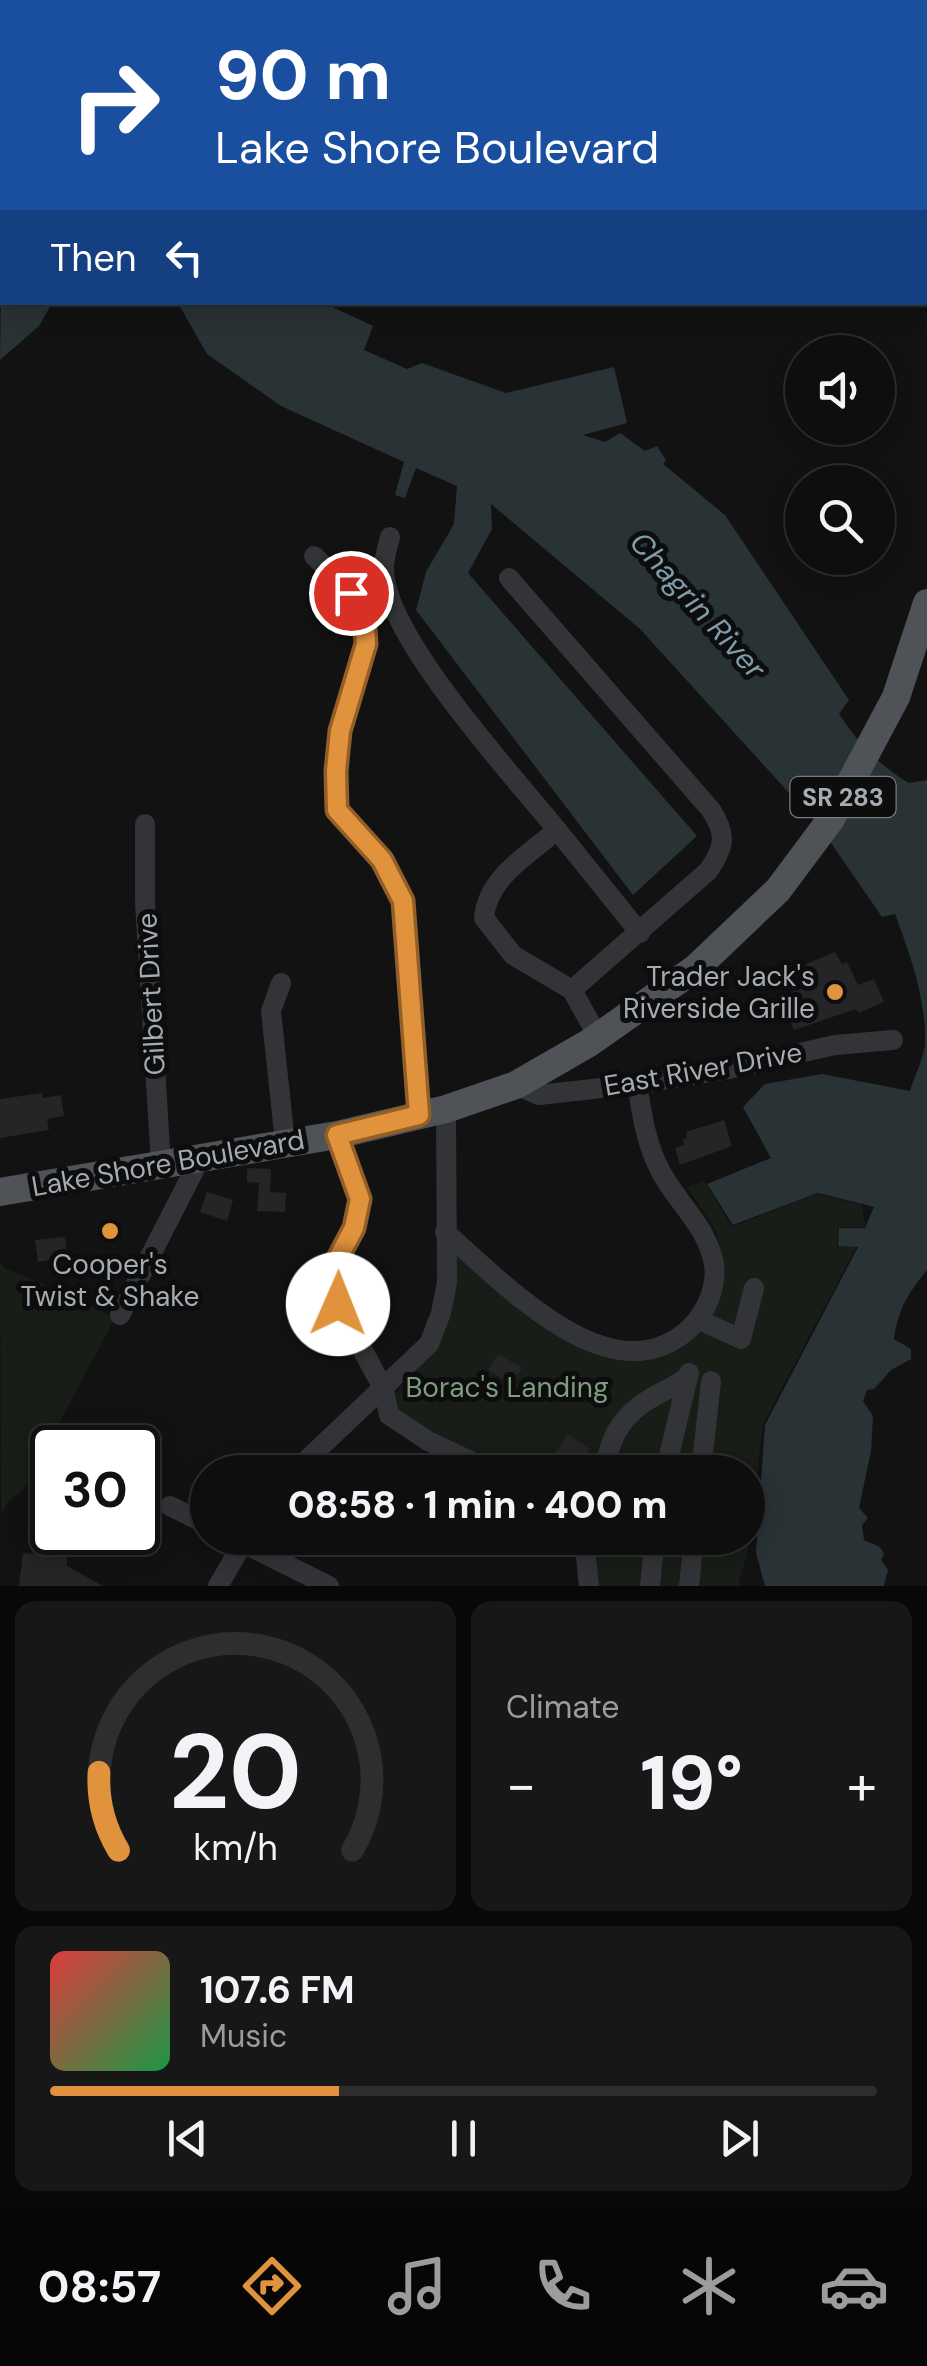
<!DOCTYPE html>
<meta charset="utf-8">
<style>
:root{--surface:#0e0e0e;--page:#171717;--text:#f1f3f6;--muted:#9b9c9e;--line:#2e2e2e;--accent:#e0923d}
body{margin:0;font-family:"DM Sans",sans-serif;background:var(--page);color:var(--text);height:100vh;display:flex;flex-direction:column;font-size:38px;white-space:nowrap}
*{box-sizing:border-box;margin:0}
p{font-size:32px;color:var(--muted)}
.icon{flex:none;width:55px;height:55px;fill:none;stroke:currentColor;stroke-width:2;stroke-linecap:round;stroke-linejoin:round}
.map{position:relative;height:1586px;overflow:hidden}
.drawer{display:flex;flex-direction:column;gap:15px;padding:15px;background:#080808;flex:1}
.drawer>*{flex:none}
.hud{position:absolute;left:0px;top:0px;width:928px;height:305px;box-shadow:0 5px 25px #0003,0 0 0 2px var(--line);background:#1a4fa0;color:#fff;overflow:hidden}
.controls{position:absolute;left:785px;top:335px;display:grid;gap:20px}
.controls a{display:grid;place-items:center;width:110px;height:110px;border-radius:50%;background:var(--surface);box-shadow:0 5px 25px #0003,0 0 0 2px var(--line);font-size:50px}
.speed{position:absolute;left:30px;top:1425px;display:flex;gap:20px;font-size:50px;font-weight:700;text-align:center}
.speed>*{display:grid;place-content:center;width:130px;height:130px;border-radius:50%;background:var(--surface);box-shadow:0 5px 25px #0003,0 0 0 2px var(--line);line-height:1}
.speed .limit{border:5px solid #111;border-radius:15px;background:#fff;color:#111}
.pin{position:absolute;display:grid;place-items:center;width:85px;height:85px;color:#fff;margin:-42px;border:5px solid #fff;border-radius:50%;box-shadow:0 2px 10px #0007}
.me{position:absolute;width:110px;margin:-55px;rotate:1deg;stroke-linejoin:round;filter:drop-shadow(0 0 8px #0008)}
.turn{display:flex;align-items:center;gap:35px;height:210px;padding:0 50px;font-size:45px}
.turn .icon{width:130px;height:130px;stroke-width:2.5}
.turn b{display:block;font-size:70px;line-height:85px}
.then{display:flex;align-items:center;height:95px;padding:0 50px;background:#0003;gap:20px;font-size:38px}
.big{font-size:75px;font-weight:800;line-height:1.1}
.drawer .widget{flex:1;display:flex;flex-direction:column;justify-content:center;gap:15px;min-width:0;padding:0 35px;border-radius:20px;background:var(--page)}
.drawer .dial{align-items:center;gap:0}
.dial svg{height:260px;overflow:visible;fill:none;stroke:var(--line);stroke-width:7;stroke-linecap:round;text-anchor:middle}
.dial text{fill:var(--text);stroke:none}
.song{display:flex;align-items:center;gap:30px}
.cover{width:120px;height:120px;border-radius:15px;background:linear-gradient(135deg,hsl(0 70% 55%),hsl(140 70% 35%))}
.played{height:10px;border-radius:5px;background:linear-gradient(90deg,var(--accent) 35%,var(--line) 35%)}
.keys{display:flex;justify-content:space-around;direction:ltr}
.heat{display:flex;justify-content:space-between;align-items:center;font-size:55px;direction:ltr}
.drawer .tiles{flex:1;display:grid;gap:15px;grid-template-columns:1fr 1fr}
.widget:last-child{grid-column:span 2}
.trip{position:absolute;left:190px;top:1455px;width:575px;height:100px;border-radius:50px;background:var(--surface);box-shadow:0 5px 25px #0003,0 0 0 2px var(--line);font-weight:800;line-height:100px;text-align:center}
.menu{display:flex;height:160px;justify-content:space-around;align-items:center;background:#060606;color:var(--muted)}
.menu .icon{width:70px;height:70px}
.menu .on{color:var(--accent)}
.menu b{font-size:45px;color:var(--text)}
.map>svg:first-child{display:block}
.green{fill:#181d18}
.water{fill:#293235}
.building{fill:#252527}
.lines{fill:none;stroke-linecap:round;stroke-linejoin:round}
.minor{stroke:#333438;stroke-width:20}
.major{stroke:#4f5256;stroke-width:28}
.route-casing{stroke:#925f28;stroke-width:25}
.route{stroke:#e0923d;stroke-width:18}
.poi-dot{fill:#e0923d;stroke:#0d0d0e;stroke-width:4}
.labels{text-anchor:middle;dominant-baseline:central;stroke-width:10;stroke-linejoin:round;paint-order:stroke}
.shield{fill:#0d0d0e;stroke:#777c81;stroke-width:2.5}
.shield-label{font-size:25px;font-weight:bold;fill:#a4abb2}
.poi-label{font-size:28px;fill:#a4abb2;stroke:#0d0d0e;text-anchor:end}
.street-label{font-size:28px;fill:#a4abb2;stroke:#0d0d0e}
.park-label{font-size:28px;fill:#7f9c7d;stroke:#0d0d0e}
.water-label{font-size:30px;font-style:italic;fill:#7e9cab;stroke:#0d0d0e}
</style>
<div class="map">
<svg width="927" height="1586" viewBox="0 0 927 1586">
<rect width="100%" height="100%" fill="#121213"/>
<g class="green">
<path d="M704 1181 732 1227 817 1194 862 1205 865 1227H838L837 1247 857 1246 763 1424 748 1550 738 1586H593L590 1538H748V1472H509L418 1427 398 1413 392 1398 421 1365 453 1262 457 1257H467L562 1336 665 1350 687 1342 709 1320 722 1257 716 1231 687 1187Z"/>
<path d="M0 1260 4 1268 73 1296 115 1318 24 1489 9 1501 1 1514Z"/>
</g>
<g class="water">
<path d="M2 215V302L52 303 39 326 0 360Z"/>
<path d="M178 303H324L373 326 364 350 407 369 422 363 506 393 614 367 627 423 583 435 605 442 620 433 645 451 657 446 666 460 663 464 725 515 849 700 839 714C858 743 880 766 909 783L927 780V1270C908 1293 898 1310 894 1339L911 1349V1359L891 1370 874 1389 867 1390 863 1401 873 1416 871 1451 859 1508 868 1518 862 1525 864 1540 880 1547 884 1554 881 1560 888 1570 884 1586H765L756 1553 765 1425 858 1247 838 1246 839 1228H865L874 1207 818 1193 733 1225 707 1184 771 1158 743 1107 765 1084 822 1074 910 1091C914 1077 923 1060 925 1045 927 1002 910 954 895 914L882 917 820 827 640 629 491 504 492 529 468 573 697 836 633 895 416 610 426 572 454 524 457 486 416 468 405 498 395 495 404 462 281 406 207 354Z"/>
</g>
<g class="building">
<path d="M835 952 842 964 847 962 858 985 874 979 884 1002 859 1013 856 1009 794 1030 779 996 815 984 806 964Z"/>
<path d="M42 1093V1098L61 1095 64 1116 47 1119 49 1130 0 1138V1099Z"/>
<path d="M724 1120 732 1146 680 1165 675 1148 684 1145 682 1140 687 1138 686 1132Z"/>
<path d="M247 1168 271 1169 270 1192 286 1193 285 1212 257 1211 259 1183 247 1182Z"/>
<path d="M207 1192 233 1200 227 1221 200 1212Z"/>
<path d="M65 1237 67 1257 38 1262 35 1240Z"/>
<path d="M498 1354 522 1368 512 1384 488 1370Z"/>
<path d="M568 1434 590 1449 577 1467 555 1453Z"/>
<path d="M23 1553 67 1557V1566L103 1586H19Z"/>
</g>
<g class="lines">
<g class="minor">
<path d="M594 0 595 2"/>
<path d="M85 2 87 0"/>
<path d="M700 2V0"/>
<path d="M799 2 800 0"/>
<path d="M0 12 2 14"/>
<path d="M925 67 927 68"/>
<path d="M925 222 927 223"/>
<path d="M390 537C388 546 384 557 384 567 382 634 513 775 557 830 528 855 487 878 484 918L513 955 572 990"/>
<path d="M314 556 351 593 364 614 366 644 341 731 335 771 337 810 382 860 403 901 419 1115"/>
<path d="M509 578 711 810C727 835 725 847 708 871L572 990 598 1037"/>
<path d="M145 824V902L161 1164"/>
<path d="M557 830 640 933"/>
<path d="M281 983 271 1011 285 1142"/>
<path d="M516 1085 539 1095 637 1084 724 1070 835 1045 893 1040"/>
<path d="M337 1135 360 1199 354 1228 337 1260 332 1278 338 1304 384 1390 389 1415 428 1441 494 1472"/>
<path d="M445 1232C503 1282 613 1402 691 1327 707 1311 717 1286 714 1264 707 1226 678 1204 661 1172 646 1144 642 1115 637 1084"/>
<path d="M120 1315 201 1157"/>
<path d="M699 1320 741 1339 754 1288"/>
<path d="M294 1472 429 1344 441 1313 447 1282 446 1109"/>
<path d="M608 1472 605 1468C610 1435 624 1413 653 1397 665 1390 677 1386 688 1376"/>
<path d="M665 1472 689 1373"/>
<path d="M701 1472 711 1381"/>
<path d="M170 1506 208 1525"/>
<path d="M233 1538 329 1586"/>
<path d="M584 1538 589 1586"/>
<path d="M218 1586 246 1538"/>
<path d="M650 1586 655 1538"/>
<path d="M689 1586 694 1538"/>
</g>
<path class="major" d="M0 1192 337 1135 446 1109 516 1085 589 1043 696 968 778 890 831 819 896 697 927 603"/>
</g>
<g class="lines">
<defs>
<path id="route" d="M338 1304 332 1278 337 1260 354 1228 360 1199 337 1135 419 1115 403 901 382 860 337 810 336 771 340 731 366 644 364 614 351 593"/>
</defs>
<use href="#route" class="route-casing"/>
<use href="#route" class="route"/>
</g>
<g class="poi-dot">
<circle cx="835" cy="992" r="10"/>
<circle cx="110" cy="1231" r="10"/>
</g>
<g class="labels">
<rect class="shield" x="790.5" y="777" width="105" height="40" rx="8"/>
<g class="shield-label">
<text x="843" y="797">SR 283</text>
</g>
<g class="poi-label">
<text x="815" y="976">Trader Jack's<tspan x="815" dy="32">Riverside Grille</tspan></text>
<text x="110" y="1264" text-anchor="middle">Cooper's<tspan x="110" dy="32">Twist &amp; Shake</tspan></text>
</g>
<g class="street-label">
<text transform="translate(151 994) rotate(-93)">Gilbert Drive</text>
<text transform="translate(703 1069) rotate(-10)">East River Drive</text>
<text transform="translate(168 1163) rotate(-10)">Lake Shore Boulevard</text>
</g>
<g class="park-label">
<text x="507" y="1387">Borac's Landing</text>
</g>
<g class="water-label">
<text transform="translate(698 605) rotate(48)">Chagrin River</text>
</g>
</g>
</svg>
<div class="controls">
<a><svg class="icon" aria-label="sound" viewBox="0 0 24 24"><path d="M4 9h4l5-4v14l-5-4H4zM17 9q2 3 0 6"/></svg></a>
<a><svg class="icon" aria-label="search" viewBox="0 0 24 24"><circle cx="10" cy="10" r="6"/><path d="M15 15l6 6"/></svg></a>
</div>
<div class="speed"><div class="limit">30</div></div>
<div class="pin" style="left:351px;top:593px;background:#d93025"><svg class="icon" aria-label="arrive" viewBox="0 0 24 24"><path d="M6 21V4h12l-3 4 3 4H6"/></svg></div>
<svg class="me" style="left:338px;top:1304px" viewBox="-20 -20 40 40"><circle r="19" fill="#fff"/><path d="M0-13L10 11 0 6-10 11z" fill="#e0923d"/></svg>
<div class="trip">08:58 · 1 min · 400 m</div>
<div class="hud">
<div class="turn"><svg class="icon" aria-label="right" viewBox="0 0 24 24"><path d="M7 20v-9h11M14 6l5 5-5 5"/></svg><div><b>90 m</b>Lake Shore Boulevard</div></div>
<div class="then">Then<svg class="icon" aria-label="left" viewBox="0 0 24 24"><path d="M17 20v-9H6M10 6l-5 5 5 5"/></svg></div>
</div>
</div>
<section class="drawer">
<div class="tiles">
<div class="widget dial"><svg viewBox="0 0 100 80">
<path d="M14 69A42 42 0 1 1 86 69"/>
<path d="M14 69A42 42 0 0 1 8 45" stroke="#e0923d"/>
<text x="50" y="56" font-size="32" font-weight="700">20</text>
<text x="50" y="72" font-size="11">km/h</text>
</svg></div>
<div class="widget"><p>Climate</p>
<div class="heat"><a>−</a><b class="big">19°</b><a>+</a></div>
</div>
<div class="widget">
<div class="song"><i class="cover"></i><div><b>107.6 FM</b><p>Music</p></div></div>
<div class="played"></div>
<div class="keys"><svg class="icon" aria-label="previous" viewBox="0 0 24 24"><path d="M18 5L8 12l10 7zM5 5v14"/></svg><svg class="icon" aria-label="pause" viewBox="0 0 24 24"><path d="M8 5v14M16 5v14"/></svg><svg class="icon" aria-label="next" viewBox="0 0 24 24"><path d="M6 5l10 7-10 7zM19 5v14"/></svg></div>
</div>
</div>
</section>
<nav class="menu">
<b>08:57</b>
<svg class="icon on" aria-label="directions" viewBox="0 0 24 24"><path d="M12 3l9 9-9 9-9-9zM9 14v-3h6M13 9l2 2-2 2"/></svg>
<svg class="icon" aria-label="music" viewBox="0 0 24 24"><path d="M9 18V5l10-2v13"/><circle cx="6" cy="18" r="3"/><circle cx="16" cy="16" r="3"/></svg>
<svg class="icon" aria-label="phone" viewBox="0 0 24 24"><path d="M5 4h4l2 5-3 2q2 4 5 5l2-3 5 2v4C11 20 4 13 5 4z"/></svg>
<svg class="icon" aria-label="climate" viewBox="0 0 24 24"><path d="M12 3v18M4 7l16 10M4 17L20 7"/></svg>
<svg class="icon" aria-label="car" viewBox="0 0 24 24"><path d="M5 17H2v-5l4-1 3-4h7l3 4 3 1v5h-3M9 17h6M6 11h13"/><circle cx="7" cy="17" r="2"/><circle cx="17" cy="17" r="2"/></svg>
</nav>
